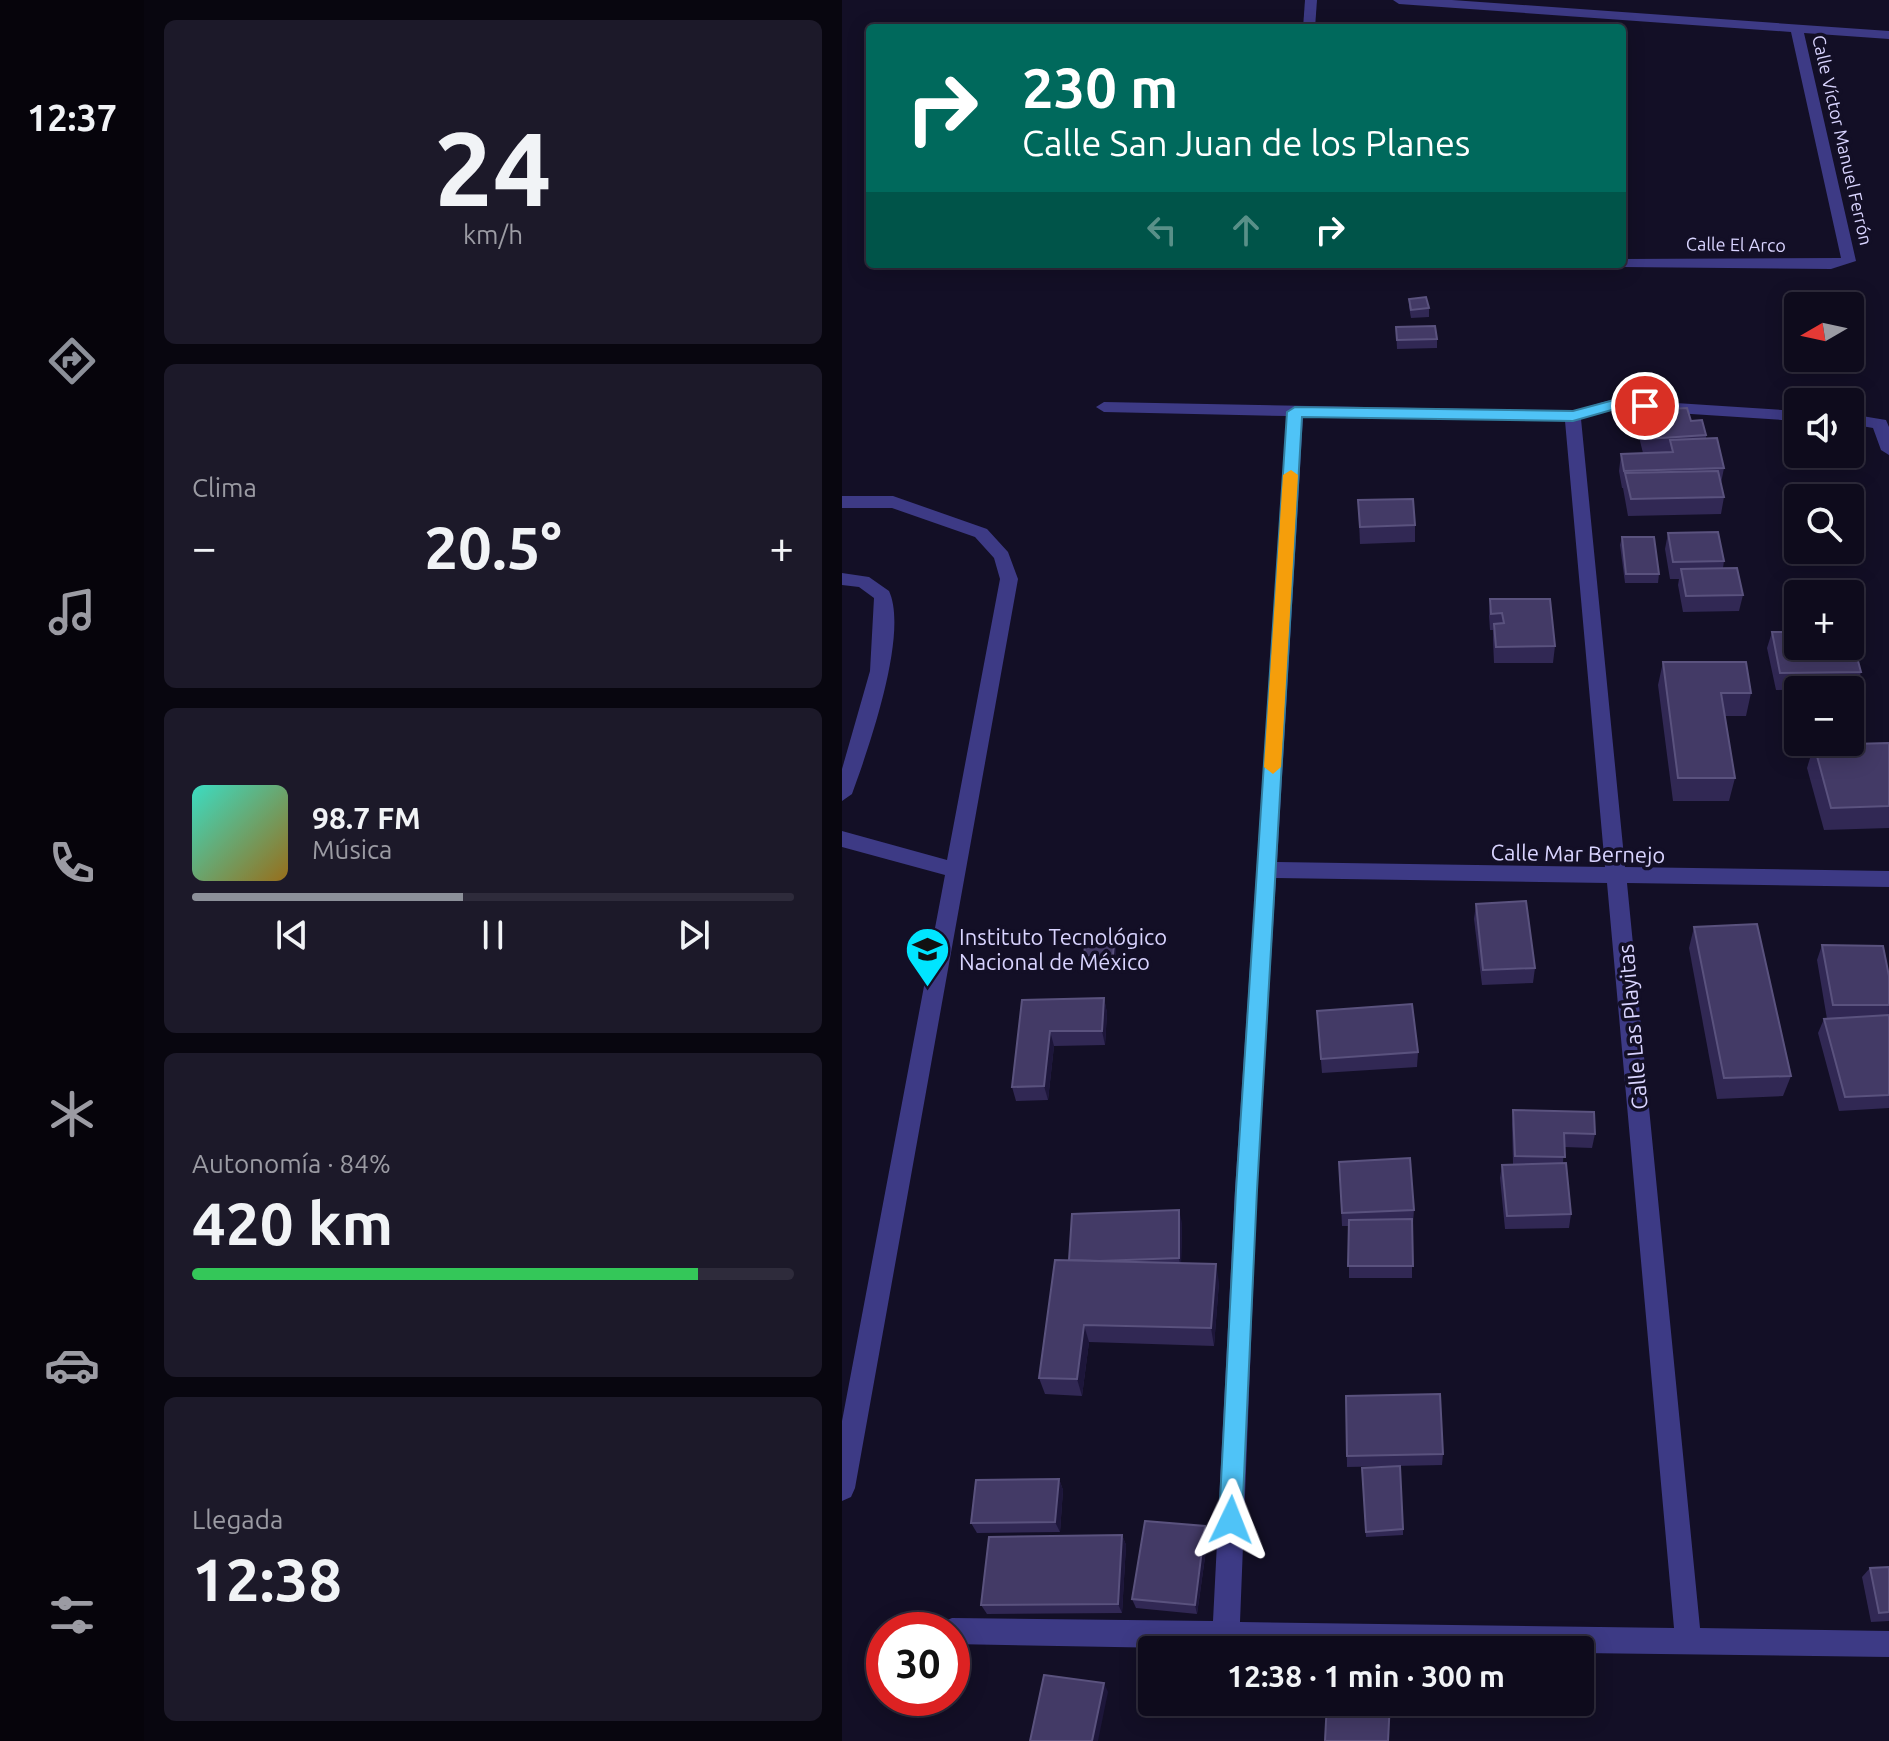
<!DOCTYPE html>
<html lang="es">
<meta charset="utf-8">
<style>
:root{--surface:#0e0b1c;--page:#1c1929;--text:#f1f3f6;--muted:#9b9ba3;--line:#2e2b3b;--accent:#8c9099}
body{margin:0;font-family:Ubuntu,sans-serif;background:var(--page);color:var(--text);height:100vh;display:flex;flex-direction:column;font-size:30px;white-space:nowrap}
*{box-sizing:border-box;margin:0}
p{font-size:26px;color:var(--muted)}
.icon{flex:none;width:44px;height:44px;fill:none;stroke:currentColor;stroke-width:2;stroke-linecap:round;stroke-linejoin:round}
.map{position:relative;flex:1;overflow:hidden}
.sheet{display:flex;flex-direction:column;gap:20px;padding:20px;background:#08060f;width:698px}
.sheet>*{flex:none}
.top-card{position:absolute;left:24px;top:24px;width:760px;height:244px;border-radius:8px;box-shadow:0 4px 20px #0003,0 0 0 2px var(--line);background:#00695c;color:#fff;overflow:hidden}
.needle{width:52px;rotate:261deg}
.tools{position:absolute;left:942px;top:292px;display:grid;gap:16px}
.tools a{display:grid;place-items:center;width:80px;height:80px;border-radius:8px;background:var(--surface);box-shadow:0 4px 20px #0003,0 0 0 2px var(--line);font-size:40px}
.speed{position:absolute;left:24px;top:1612px;display:flex;gap:16px;font-size:40px;font-weight:700;text-align:center}
.speed>*{display:grid;place-content:center;width:104px;height:104px;border-radius:50%;background:var(--surface);box-shadow:0 4px 20px #0003,0 0 0 2px var(--line);line-height:1}
.speed .limit{border:12px solid #d22;background:#fff;color:#111}
.pin{position:absolute;display:grid;place-items:center;width:68px;height:68px;color:#fff;margin:-34px;border:4px solid #fff;border-radius:50%;box-shadow:0 2px 8px #0007}
.me{position:absolute;width:88px;margin:-44px;rotate:2deg;stroke-linejoin:round;filter:drop-shadow(0 0 6px #0008)}
.turn{display:flex;align-items:center;gap:28px;height:168px;padding:0 24px;font-size:36px}
.turn .icon{width:104px;height:104px;stroke-width:2.5}
.turn b{display:block;font-size:56px;line-height:68px}
.lanes{display:flex;align-items:center;height:76px;padding:0 24px;background:#0003;justify-content:center;gap:40px;direction:ltr}
.lanes .off{opacity:.35}
.big{font-size:60px;font-weight:700;line-height:1.1}
.sheet .card{flex:1;display:flex;flex-direction:column;justify-content:center;gap:12px;min-width:0;padding:0 28px;border-radius:12px;background:var(--page)}
.sheet .dial{align-items:center;gap:0}
.dial b{font-size:104px;line-height:1}
.song{display:flex;align-items:center;gap:24px}
.cover{width:96px;height:96px;border-radius:12px;background:linear-gradient(135deg,hsl(170 70% 55%),hsl(40 70% 35%))}
.played{height:8px;border-radius:4px;background:linear-gradient(90deg,var(--accent) 45%,var(--line) 45%)}
.keys{display:flex;justify-content:space-around;direction:ltr}
.heat{display:flex;justify-content:space-between;align-items:center;font-size:44px;direction:ltr}
.charge{height:12px;border-radius:6px;background:linear-gradient(90deg,#34c759 84%,var(--line) 0)}
.trip{position:absolute;left:296px;top:1636px;width:456px;height:80px;border-radius:8px;background:var(--surface);box-shadow:0 4px 20px #0003,0 0 0 2px var(--line);font-weight:700;line-height:80px;text-align:center}
main{display:flex;flex:1;min-height:0}
.tab-bar{display:flex;flex-direction:column;width:144px;justify-content:space-around;align-items:center;background:#06040b;color:var(--muted)}
.tab-bar .icon{width:56px;height:56px}
.tab-bar .selected{color:var(--accent)}
.tab-bar b{font-size:36px;color:var(--text)}
.map>svg:first-child{display:block}
.lines{fill:none;stroke-linecap:round;stroke-linejoin:round}
.lane{fill:#3d3a85;fill-rule:evenodd}
.street{fill:#3d3a85;fill-rule:evenodd}
.wall{fill:#312854}
.shaded-wall{fill:#1d163a}
.building{fill:#433a66;stroke:#5a527e;stroke-width:2}
.route{fill:#4fc3f7;stroke:#337fa1;stroke-width:2}
.slow{fill:#f59e0b}
.labels{text-anchor:middle;dominant-baseline:central;stroke-width:7;stroke-linejoin:round;paint-order:stroke}
.far-street-label{font-size:18px;fill:#d9d4ff;stroke:#130f26}
.street-label{font-size:22px;fill:#d9d4ff;stroke:#130f26}
.poi-label{font-size:22px;fill:#d9d4ff;stroke:#130f26;text-anchor:start}
</style>
<main>
<nav class="tab-bar">
<b>12:37</b>
<svg class="icon selected" aria-label="directions" viewBox="0 0 24 24"><path d="M12 3l9 9-9 9-9-9zM9 14v-3h6M13 9l2 2-2 2"/></svg>
<svg class="icon" aria-label="music" viewBox="0 0 24 24"><path d="M9 18V5l10-2v13"/><circle cx="6" cy="18" r="3"/><circle cx="16" cy="16" r="3"/></svg>
<svg class="icon" aria-label="phone" viewBox="0 0 24 24"><path d="M5 4h4l2 5-3 2q2 4 5 5l2-3 5 2v4C11 20 4 13 5 4z"/></svg>
<svg class="icon" aria-label="climate" viewBox="0 0 24 24"><path d="M12 3v18M4 7l16 10M4 17L20 7"/></svg>
<svg class="icon" aria-label="car" viewBox="0 0 24 24"><path d="M5 17H2v-5l4-1 3-4h7l3 4 3 1v5h-3M9 17h6M6 11h13"/><circle cx="7" cy="17" r="2"/><circle cx="17" cy="17" r="2"/></svg>
<svg class="icon" aria-label="filters" viewBox="0 0 24 24"><path d="M4 7h16M4 17h16"/><circle cx="9" cy="7" r="2"/><circle cx="15" cy="17" r="2"/></svg>
</nav>
<section class="sheet">
<div class="card dial"><b>24</b><p>km/h</p></div>
<div class="card"><p>Clima</p>
<div class="heat"><a>−</a><b class="big">20.5°</b><a>+</a></div>
</div>
<div class="card">
<div class="song"><i class="cover"></i><div><b>98.7 FM</b><p>Música</p></div></div>
<div class="played"></div>
<div class="keys"><svg class="icon" aria-label="previous" viewBox="0 0 24 24"><path d="M18 5L8 12l10 7zM5 5v14"/></svg><svg class="icon" aria-label="pause" viewBox="0 0 24 24"><path d="M8 5v14M16 5v14"/></svg><svg class="icon" aria-label="next" viewBox="0 0 24 24"><path d="M6 5l10 7-10 7zM19 5v14"/></svg></div>
</div>
<div class="card"><p>Autonomía · 84%</p><b class="big">420 km</b><div class="charge"></div></div>
<div class="card"><p>Llegada</p><b class="big">12:38</b></div>
</section>
<div class="map">
<svg width="1047" height="1741" viewBox="0 0 1047 1741">
<rect width="100%" height="100%" fill="#130f26"/>
<g class="lines">
<g class="lane">
<path d="M0 496H51L145 529 166 552 176 579 13 1488 9 1497 0 1501V1421L103 875 0 847V831L105 860 158 579 152 558 133 537 50 508H0Z"/>
<path d="M0 573 27 577 47 591C67 634 26 750 10 794L0 801V769L28 671 32 598 17 587 0 585Z"/>
</g>
<g class="street">
<path d="M463 0H475L473 28H461Z"/>
<path d="M551 0H610L1047 31V39L962 33 1014 261 989 269 780 267 773 264H780V259L999 258 949 32 557 4Z"/>
<path d="M772 399 956 411V421L772 409 739 419 783 867 1047 871V887L785 883 858 1628 1047 1631V1657L738 1653V1650L384 1649 110 1644V1630H97L101 1622 110 1618 371 1621 393 1190 445 416 262 412 254 407 262 402 731 411ZM461 416 723 421 763 867 435 862ZM434 878 765 883 832 1628 398 1622 415 1190Z"/>
<path d="M1008 414 1044 420 1047 427V455L1039 450 1031 428 1008 424Z"/>
</g>
</g>
<g class="wall">
<path d="M567 299 587 308V317L569 318 567 307Z"/>
<path d="M554 327 595 339V348L555 349Z"/>
<path d="M807 410 849 421 864 435V439L882 468 879 483 882 497 879 514 786 516 781 488H780L777 471 779 454 801 453 798 441 800 424H805Z"/>
<path d="M516 500 573 525V542L518 544Z"/>
<path d="M826 533 882 561 881 568 901 595 897 611 841 612 836 585 837 579H828L823 549Z"/>
<path d="M780 537 817 574 816 583H783L778 545Z"/>
<path d="M648 599 713 646 711 663H652L651 640V630H648L647 616Z"/>
<path d="M930 632 1019 672 1014 689 934 690 925 648Z"/>
<path d="M821 662 909 693 904 716H882L893 778 887 801H831L816 685Z"/>
<path d="M1047 743V828L982 830 965 768 972 745Z"/>
<path d="M634 904 693 968 691 983 640 985 632 919Z"/>
<path d="M852 927 949 1076 941 1096 875 1099 847 948Z"/>
<path d="M273 934 274 942 273 963H244L242 956Z"/>
<path d="M980 945 1047 976V1108L997 1111 976 1033 982 1019H985L975 960Z"/>
<path d="M262 998 265 1013 263 1045 212 1046 206 1100 174 1101 170 1087 180 1000Z"/>
<path d="M476 1025 576 1052 575 1067 480 1073Z"/>
<path d="M671 1110 753 1134 750 1148 722 1147 721 1163 729 1214 727 1228 663 1229 658 1178 660 1165 671 1164 670 1124Z"/>
<path d="M497 1162 572 1210 571 1223H570V1278H507V1226H500Z"/>
<path d="M340 1223 339 1263 377 1282 372 1346 247 1342 240 1396 203 1394 197 1378 227 1260Z"/>
<path d="M504 1396 601 1454 600 1465 505 1467Z"/>
<path d="M520 1469 561 1529V1535L524 1537Z"/>
<path d="M217 1479 221 1490 218 1532 135 1533 129 1523Z"/>
<path d="M363 1526 366 1536 355 1614 294 1608 290 1599Z"/>
<path d="M280 1535 284 1545 280 1613 145 1614 139 1605Z"/>
<path d="M1047 1567V1621L1029 1622 1020 1577 1028 1568Z"/>
</g>
<g class="shaded-wall">
<path d="M273 934 274 942 273 963 271 955Z"/>
<path d="M262 998 265 1013 263 1045 260 1031Z"/>
<path d="M208 1031 212 1046 206 1100 202 1086Z"/>
<path d="M337 1210 340 1223 339 1271 337 1258Z"/>
<path d="M374 1264 377 1282 372 1346 369 1328Z"/>
<path d="M242 1325 247 1342 240 1396 235 1379Z"/>
<path d="M217 1479 221 1490 218 1532 213 1522Z"/>
<path d="M363 1526 366 1536 355 1614 353 1605Z"/>
<path d="M280 1535 284 1545 280 1613 276 1604Z"/>
<path d="M262 1683 266 1692 256 1741H250Z"/>
</g>
<g class="building">
<path d="M584 297 587 308 569 310 567 299Z"/>
<path d="M593 326 595 339 555 340 554 327Z"/>
<path d="M845 408 849 421 860 420 864 435 805 439 800 424 811 423 807 410Z"/>
<path d="M875 438 882 468 782 471 779 454 831 452 828 440Z"/>
<path d="M876 471 882 497 789 499 783 473Z"/>
<path d="M571 499 573 525 518 527 516 500Z"/>
<path d="M876 532 882 561 831 562 826 533Z"/>
<path d="M780 537H812L817 574H784Z"/>
<path d="M895 568 901 595 844 596 839 569Z"/>
<path d="M648 599H708L713 646 654 647 652 624 662 623 660 613 649 614Z"/>
<path d="M1008 631 1019 672 938 673 930 632H956V646H1008Z"/>
<path d="M821 662H904L909 693H879L893 778H836Z"/>
<path d="M986 683 988 690H961L959 684Z"/>
<path d="M1047 743V806L989 808 972 745Z"/>
<path d="M684 901 693 968 641 970 634 904Z"/>
<path d="M915 924 949 1076 882 1078 852 927Z"/>
<path d="M273 934 271 955 242 956 244 935Z"/>
<path d="M980 945 1041 946 1047 976V1005H991Z"/>
<path d="M262 998 260 1031H208L202 1086 170 1087 180 1000Z"/>
<path d="M570 1004 576 1052 479 1059 475 1011Z"/>
<path d="M1047 1015V1095L1003 1097 982 1019Z"/>
<path d="M671 1110 752 1112 753 1134 722 1133 723 1157 673 1156Z"/>
<path d="M568 1158 572 1210 500 1213 497 1162Z"/>
<path d="M724 1163 729 1214 665 1216 660 1165Z"/>
<path d="M337 1210V1258L258 1261 227 1260 230 1214Z"/>
<path d="M570 1219 571 1266H506L507 1220Z"/>
<path d="M213 1260 374 1264 369 1328 242 1325 235 1379 197 1378Z"/>
<path d="M598 1394 601 1454 505 1456 504 1396Z"/>
<path d="M558 1466 561 1529 524 1532 520 1468Z"/>
<path d="M217 1479 213 1522 129 1523 134 1480Z"/>
<path d="M303 1521 363 1526 353 1605 290 1599Z"/>
<path d="M280 1535 276 1604 139 1605 147 1537Z"/>
<path d="M1047 1567V1612L1037 1613 1028 1568Z"/>
<path d="M202 1675 262 1683 250 1741H188Z"/>
<path d="M485 1702H548L546 1741H483Z"/>
</g>
<path class="route" d="M772 400 803 402 810 406 803 411 773 409 731 421 460 417 415 1190 400 1520 397 1528 389 1532 380 1528 377 1520 394 1190 445 412 453 407 731 411Z"/>
<path class="slow" d="M449 470 456 475 439 767 431 774 422 767 441 475Z"/>
<defs>
<symbol id="university-pin" viewBox="-11 -11 22 30"><path d="M0 17L-7.5 6A9.5 9.5 0 1 1 7.5 6Z" fill="#00e5ff" stroke="#130f26"/><path d="M0-5L7-2L0 1L-7-2ZM-4 1L0 2.5L4 1V4Q0 6-4 4Z" fill="#111"/></symbol>
</defs>
<g fill-rule="evenodd">
<use href="#university-pin" x="60" y="924" width="51" height="69"/>
</g>
<g class="labels">
<g class="far-street-label">
<text transform="translate(1001 140) rotate(77)">Calle Víctor Manuel Ferrón</text>
<text transform="translate(894 244) rotate(1)">Calle El Arco</text>
</g>
<g class="street-label">
<text transform="translate(736 853) rotate(1)">Calle Mar Bernejo</text>
<text transform="translate(790 1027) rotate(-95)">Calle Las Playitas</text>
</g>
<g class="poi-label">
<text x="117" y="936">Instituto Tecnológico<tspan x="117" dy="25">Nacional de México</tspan></text>
</g>
</g>
</svg>
<div class="tools">
<a><svg class="needle" viewBox="-14 -14 28 28"><path d="M0-13l5 13h-10z" fill="#e53935"/><path d="M0 13l5-13h-10z" fill="#9b9ba3"/></svg></a>
<a><svg class="icon" aria-label="sound" viewBox="0 0 24 24"><path d="M4 9h4l5-4v14l-5-4H4zM17 9q2 3 0 6"/></svg></a>
<a><svg class="icon" aria-label="search" viewBox="0 0 24 24"><circle cx="10" cy="10" r="6"/><path d="M15 15l6 6"/></svg></a>
<a>+</a>
<a>−</a>
</div>
<div class="speed"><div class="limit">30</div></div>
<div class="pin" style="left:803px;top:406px;background:#d93025"><svg class="icon" aria-label="arrive" viewBox="0 0 24 24"><path d="M6 21V4h12l-3 4 3 4H6"/></svg></div>
<svg class="me" style="left:389px;top:1520px" viewBox="-20 -20 40 40"><path d="M0-17L14 15 0 8-14 15z" fill="#4fc3f7" stroke="#fff" stroke-width="4"/></svg>
<div class="trip">12:38 · 1 min · 300 m</div>
<div class="top-card">
<div class="turn"><svg class="icon" aria-label="right" viewBox="0 0 24 24"><path d="M7 20v-9h11M14 6l5 5-5 5"/></svg><div><b>230 m</b>Calle San Juan de los Planes</div></div>
<div class="lanes"><svg class="icon off" aria-label="left" viewBox="0 0 24 24"><path d="M17 20v-9H6M10 6l-5 5 5 5"/></svg><svg class="icon off" aria-label="ahead" viewBox="0 0 24 24"><path d="M12 20V5M6 11l6-6 6 6"/></svg><svg class="icon" aria-label="right" viewBox="0 0 24 24"><path d="M7 20v-9h11M14 6l5 5-5 5"/></svg></div>
</div>
</div>
</main>
